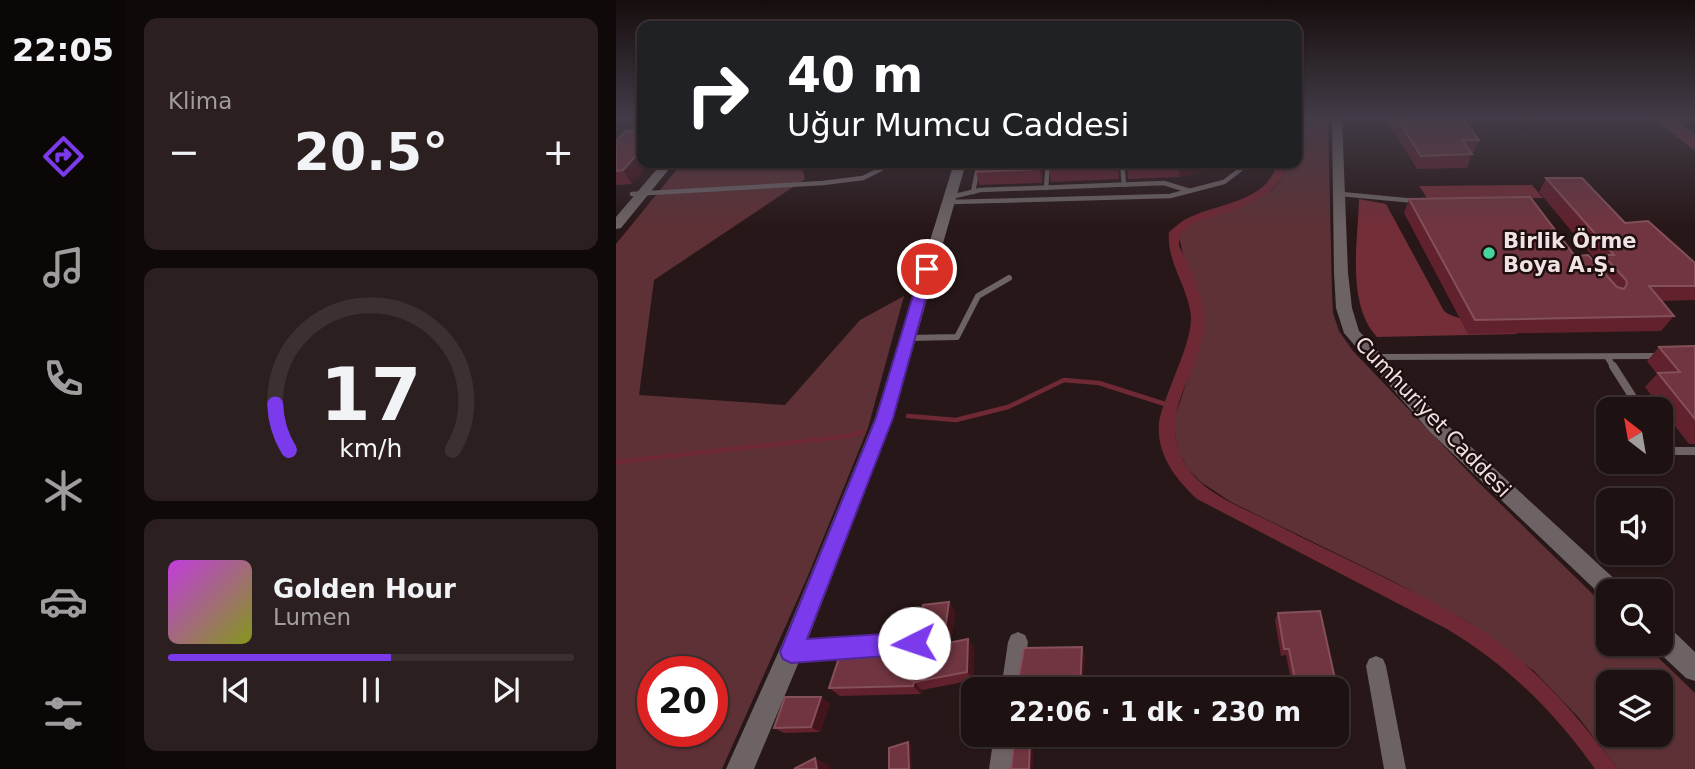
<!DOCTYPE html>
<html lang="tr">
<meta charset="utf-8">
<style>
:root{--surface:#1e1112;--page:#2b1f20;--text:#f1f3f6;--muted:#a19d9f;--line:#3c3132;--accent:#7c3aed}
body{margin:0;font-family:"DejaVu Sans",sans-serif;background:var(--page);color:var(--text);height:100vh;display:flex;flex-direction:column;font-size:26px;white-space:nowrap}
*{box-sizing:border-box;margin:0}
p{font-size:23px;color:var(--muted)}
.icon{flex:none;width:38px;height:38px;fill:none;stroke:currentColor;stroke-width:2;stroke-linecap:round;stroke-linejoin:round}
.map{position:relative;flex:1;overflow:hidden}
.sheet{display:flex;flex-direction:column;gap:18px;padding:18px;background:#10090a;width:490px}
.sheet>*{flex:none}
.hud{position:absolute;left:21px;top:21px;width:665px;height:147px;border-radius:14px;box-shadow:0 2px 5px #0004,0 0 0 2px var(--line);background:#202124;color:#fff;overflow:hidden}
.needle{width:46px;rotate:329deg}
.tools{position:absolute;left:980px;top:397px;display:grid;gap:14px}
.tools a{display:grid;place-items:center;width:77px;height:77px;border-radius:14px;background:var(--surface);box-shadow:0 2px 5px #0004,0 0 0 2px var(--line);font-size:35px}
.speed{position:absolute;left:21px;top:656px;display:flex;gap:14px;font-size:35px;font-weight:700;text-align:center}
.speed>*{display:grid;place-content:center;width:91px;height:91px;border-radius:50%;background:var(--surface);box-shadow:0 2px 5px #0004,0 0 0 2px var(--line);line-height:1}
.speed .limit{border:10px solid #d22;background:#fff;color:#111}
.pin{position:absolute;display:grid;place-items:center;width:60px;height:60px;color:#fff;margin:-30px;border:4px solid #fff;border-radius:50%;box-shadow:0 2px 7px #0007}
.me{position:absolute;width:77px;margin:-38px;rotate:266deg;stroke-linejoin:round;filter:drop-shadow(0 0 5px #0008)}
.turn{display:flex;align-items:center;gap:24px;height:147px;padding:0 35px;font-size:32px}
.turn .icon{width:91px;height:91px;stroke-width:2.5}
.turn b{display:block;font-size:49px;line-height:60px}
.big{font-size:52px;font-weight:800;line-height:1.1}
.sheet .widget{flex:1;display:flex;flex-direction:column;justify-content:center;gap:10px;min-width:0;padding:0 24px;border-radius:14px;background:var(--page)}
.sheet .dial{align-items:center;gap:0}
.dial svg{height:182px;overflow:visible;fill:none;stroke:var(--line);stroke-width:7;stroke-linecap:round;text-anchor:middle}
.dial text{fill:var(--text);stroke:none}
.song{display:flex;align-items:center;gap:21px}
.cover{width:84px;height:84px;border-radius:10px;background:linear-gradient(135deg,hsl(290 70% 55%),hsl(70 70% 35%))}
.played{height:7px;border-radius:4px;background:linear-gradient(90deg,var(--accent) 55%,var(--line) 55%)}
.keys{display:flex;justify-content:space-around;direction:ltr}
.heat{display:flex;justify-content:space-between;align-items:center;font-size:38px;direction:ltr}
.trip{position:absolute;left:345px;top:677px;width:388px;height:70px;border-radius:14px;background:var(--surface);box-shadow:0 2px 5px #0004,0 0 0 2px var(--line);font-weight:800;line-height:70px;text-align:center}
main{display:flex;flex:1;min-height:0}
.dock{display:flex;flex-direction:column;width:126px;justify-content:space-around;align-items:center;background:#0c0707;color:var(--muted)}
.dock .icon{width:49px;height:49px}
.dock .current{color:var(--accent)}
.dock b{font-size:32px;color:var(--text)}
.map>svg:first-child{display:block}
.green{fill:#5e3136;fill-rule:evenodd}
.forest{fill:#732e38}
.water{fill:#6f2934}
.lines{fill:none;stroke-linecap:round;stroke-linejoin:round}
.stream{stroke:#6f2934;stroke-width:4.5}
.service-far3{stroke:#6d6364;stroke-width:4.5}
.service-far2{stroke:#6d6364;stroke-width:6}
.service-far1{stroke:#6d6364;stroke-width:8}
.service{stroke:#6d6364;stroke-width:10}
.minor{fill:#6d6364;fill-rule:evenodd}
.tertiary{fill:#6d6364;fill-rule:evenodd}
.wall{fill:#61212d}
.shaded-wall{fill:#44141c}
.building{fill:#703540;stroke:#84505a;stroke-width:2}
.route{fill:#7c3aed;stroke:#51269a;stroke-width:2}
.poi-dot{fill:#46d49e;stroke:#1f0e0f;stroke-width:2.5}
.labels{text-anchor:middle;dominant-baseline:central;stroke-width:5;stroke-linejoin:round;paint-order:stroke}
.poi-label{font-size:21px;font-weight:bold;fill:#f0e2e3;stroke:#1f0e0f;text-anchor:start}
.street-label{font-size:21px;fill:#f0e2e3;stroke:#1f0e0f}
</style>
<main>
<nav class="dock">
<b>22:05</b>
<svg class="icon current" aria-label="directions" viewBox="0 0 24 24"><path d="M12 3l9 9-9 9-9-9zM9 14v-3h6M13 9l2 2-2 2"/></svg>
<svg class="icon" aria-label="music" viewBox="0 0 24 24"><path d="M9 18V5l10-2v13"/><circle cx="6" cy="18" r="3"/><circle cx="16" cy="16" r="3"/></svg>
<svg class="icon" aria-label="phone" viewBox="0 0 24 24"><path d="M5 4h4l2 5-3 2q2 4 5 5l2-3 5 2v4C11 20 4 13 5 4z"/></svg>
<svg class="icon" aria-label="climate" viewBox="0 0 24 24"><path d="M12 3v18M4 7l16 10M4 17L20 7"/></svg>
<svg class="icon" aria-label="car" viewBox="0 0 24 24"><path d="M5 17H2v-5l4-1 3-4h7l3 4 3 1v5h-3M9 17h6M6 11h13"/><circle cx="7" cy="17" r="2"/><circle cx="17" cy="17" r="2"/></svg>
<svg class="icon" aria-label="filters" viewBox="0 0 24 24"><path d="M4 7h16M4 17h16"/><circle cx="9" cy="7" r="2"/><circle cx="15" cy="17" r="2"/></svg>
</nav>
<section class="sheet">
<div class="widget"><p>Klima</p>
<div class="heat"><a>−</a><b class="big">20.5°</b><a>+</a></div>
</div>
<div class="widget dial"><svg viewBox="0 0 100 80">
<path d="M14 69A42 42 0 1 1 86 69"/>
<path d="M14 69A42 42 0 0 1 8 49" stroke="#7c3aed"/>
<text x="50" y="56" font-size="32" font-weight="700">17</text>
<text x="50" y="72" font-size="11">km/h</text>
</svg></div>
<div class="widget">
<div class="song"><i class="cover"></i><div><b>Golden Hour</b><p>Lumen</p></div></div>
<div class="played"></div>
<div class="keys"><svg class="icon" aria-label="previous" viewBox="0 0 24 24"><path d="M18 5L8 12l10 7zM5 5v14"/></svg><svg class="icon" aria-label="pause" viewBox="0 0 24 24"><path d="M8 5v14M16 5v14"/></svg><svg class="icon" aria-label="next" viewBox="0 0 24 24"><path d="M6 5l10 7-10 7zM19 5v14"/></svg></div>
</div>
</section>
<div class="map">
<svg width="1079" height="769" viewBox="0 0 1079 769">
<rect width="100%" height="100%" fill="#281718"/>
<g class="green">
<path d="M681 118H712L716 292 717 313 723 331 737 351 860 480 992 609V644H1028L1079 693V769H1002L963 718 918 671 854 623 775 580 615 502 585 482 572 469 562 451 557 423 586 335 563 237C578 203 662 217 671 163H681ZM992 682H1045V735H992Z"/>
<path d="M66 163H185L189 179 38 280 23 395 169 405 244 320 288 296 252 428 191 578 106 769H0V244ZM37 672H96V732H37Z"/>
</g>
<g class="forest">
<path d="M1037 118H1058L1079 135V151Z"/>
<path d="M916 185 927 198H811L803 186Z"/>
<path d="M743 199 770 204 828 311C844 324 872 318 892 319L901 334 761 337C730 304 742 241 743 199Z"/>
</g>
<path class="water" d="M661 163H671C665 202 609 212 577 223 567 229 563 234 563 246 572 263 587 297 588 316 591 370 535 411 571 467 589 495 630 509 659 524 723 557 790 585 852 622 914 659 959 713 1002 769H979C938 711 891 665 831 629L581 499C559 478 540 454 543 422 549 392 576 344 575 317 573 288 550 262 553 232 558 228 564 222 570 219 600 203 652 203 661 163Z"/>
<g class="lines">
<g class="stream">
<path d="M292 416 340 420 392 407 448 380 483 383 552 405"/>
<path d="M0 462 233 436 247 432"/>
</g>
<g class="service-far3">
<path d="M506 163 508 185"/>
<path d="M430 188 432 163"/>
<path d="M357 192 363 163"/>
<path d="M16 194 207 183 247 178 277 163"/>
<path d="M725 194 799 201"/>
<path d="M335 197 364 190 548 183 574 191"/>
<path d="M334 202 554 196 608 182 633 163"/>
</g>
<g class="service-far2">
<path d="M292 338 341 337 362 296 393 278"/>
<path d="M758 357 1043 356"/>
<path d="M992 358 998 368"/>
</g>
<g class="service-far1">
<path d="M997 366 1025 410"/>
<path d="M1045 440 1052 451H1079"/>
</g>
<path class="service" d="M179 651 234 648"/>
<g class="minor">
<path d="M402 632 409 635 412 642 405 690H385L392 642 395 635Z"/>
<path d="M760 656 767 659 770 666 790 769H768L750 666 753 659Z"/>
<path d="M378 735H400L395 769H373Z"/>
</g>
<g class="tertiary">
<path d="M716 118H726L732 273 736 308 743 331 828 422 1004 584 1007 592H992V602L814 432 728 333 720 308 718 273Z"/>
<path d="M46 163H58L5 228 0 229V217Z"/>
<path d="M338 163H350L277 418 187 652 138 769H110L166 644 259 418Z"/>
<path d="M1045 625 1054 628 1079 652V681L1070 678 1036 646 1045 644Z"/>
</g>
</g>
<g class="wall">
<path d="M772 118H846L863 140 857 153H855L856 154 851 168 801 169 771 121Z"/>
<path d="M1075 118H1079V123L1074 120Z"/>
<path d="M0 141 16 184 0 185Z"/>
<path d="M427 163 426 183 363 185 360 172Z"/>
<path d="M502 163 503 179 435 182 433 169Z"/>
<path d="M511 163H599L593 170 563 177 512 179Z"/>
<path d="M930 178 1079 263V300L1045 301 1058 316 1045 331 852 334 788 213 793 199 959 256 981 265 982 263 923 192Z"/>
<path d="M1079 346V444H1073L1029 387 1041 374 1031 361 1043 347Z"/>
<path d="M333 602 339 612 335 643 352 639 358 648V680L306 690 305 694 224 696 213 688 300 642Z"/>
<path d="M662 613 721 688 719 690H677L670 655 665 656 659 620Z"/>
<path d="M214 703 204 732 168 733 158 728Z"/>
</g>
<g class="shaded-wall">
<path d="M26 149V163H35L16 184 7 170Z"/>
<path d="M424 163H427L426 183 424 169Z"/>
<path d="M567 163H599L593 170 563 177 564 164Z"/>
<path d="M333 602 339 612 334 653 327 644Z"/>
<path d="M352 639 358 648V680L351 672Z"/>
<path d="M466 647 469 657 467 690H464Z"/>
<path d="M298 682 306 690 305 694 297 686Z"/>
<path d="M205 697 214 703 204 732 195 727Z"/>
<path d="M414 740 417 744V769H413Z"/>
<path d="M292 742 295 744 296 769H293Z"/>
<path d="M199 758 213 765V769H201Z"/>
</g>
<g class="building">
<path d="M781 118H846L863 140H846L856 154 805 156Z"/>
<path d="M26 130V149L7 170 0 171V141L10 131Z"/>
<path d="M362 163H424V169L360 172Z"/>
<path d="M434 163H502V165L433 169Z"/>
<path d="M512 163H567L512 165Z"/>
<path d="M930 178H966L1009 223 1032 221 1079 263V286H1033L1058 316 859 320 793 199 914 197 959 256 972 255 1001 287 1008 289 1011 284 1010 280 987 255H998Z"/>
<path d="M1079 346V419L1042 373 1064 372 1043 347Z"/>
<path d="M333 602 327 644 352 639 351 672 298 682 297 686 213 688 227 646 300 642 307 605Z"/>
<path d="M704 611 721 688 681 690 673 649H668L662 613Z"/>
<path d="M466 647 464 690H381L382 684 402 681 408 648Z"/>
<path d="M169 697H205L195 727 158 728Z"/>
<path d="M414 740 413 769H395L398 742Z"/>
<path d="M292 742 293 769H273V748Z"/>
<path d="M199 758 201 769H178Z"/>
</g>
<linearGradient id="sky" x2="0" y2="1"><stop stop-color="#160d0d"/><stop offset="0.52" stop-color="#423c48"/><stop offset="1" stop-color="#423c48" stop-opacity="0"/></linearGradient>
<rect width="1079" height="226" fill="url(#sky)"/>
<path class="route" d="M311 265 318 269 277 418 191 639 298 632 305 635 309 643 305 651 298 654 175 663 167 659 164 652 260 418 305 269Z"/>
<circle class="poi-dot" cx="873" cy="253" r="7"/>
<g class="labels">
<g class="poi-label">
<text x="887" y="241">Birlik Örme<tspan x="887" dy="24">Boya A.Ş.</tspan></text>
</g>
<g class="street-label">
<text transform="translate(817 417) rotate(46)">Cumhuriyet Caddesi</text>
</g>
</g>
</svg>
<div class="tools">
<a><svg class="needle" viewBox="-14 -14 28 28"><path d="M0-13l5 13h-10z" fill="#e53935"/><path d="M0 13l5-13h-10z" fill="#a19d9f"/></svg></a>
<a><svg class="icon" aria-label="sound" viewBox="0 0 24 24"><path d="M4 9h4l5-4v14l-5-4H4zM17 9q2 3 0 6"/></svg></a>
<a><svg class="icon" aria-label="search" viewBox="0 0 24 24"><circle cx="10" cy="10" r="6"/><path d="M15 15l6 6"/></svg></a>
<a><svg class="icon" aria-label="layers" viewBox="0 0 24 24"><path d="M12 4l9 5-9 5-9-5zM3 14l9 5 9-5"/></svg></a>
</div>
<div class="speed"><div class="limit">20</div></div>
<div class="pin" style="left:311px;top:269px;background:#d93025"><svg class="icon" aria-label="arrive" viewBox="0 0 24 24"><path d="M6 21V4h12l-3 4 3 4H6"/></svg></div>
<svg class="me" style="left:298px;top:643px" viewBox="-20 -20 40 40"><circle r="19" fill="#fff"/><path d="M0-13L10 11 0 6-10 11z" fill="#7c3aed"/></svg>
<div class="trip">22:06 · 1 dk · 230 m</div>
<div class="hud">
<div class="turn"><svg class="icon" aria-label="right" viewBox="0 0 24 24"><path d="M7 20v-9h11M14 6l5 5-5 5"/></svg><div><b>40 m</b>Uğur Mumcu Caddesi</div></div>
</div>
</div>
</main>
